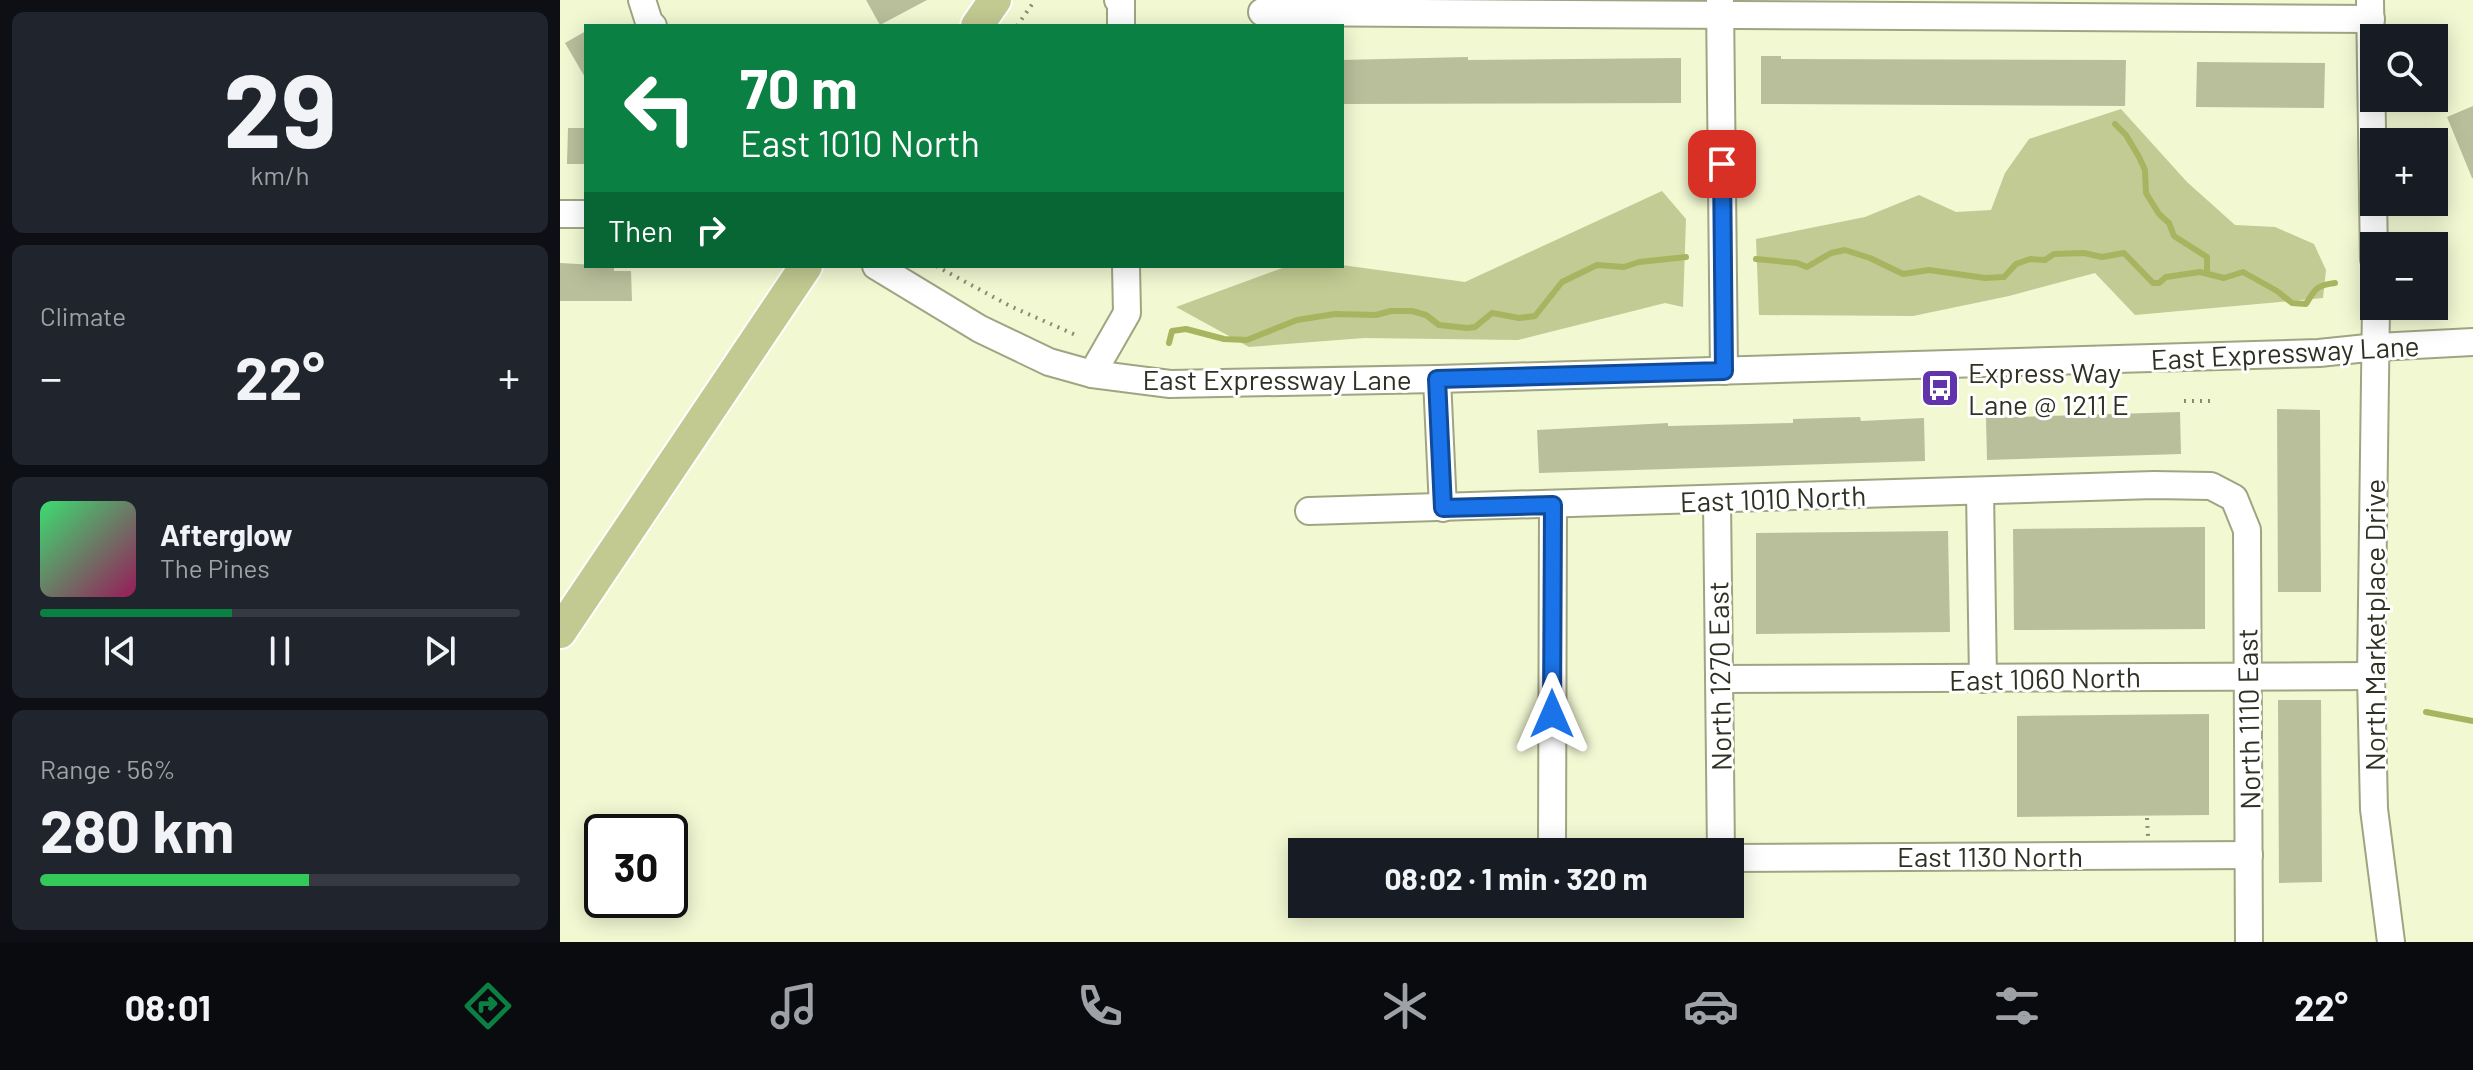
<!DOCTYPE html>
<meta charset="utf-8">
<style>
:root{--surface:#171b24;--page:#20242c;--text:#f1f3f6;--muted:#9ea1a6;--line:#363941;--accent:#0b8043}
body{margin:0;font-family:Barlow,sans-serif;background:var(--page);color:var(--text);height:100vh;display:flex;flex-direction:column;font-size:30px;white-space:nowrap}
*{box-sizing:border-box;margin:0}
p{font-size:26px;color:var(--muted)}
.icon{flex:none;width:44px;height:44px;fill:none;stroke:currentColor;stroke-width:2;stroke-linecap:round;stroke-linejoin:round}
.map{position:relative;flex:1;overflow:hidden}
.sheet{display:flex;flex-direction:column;gap:12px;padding:12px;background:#0d0f14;width:560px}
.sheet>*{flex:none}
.hud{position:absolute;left:24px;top:24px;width:760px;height:244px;border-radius:0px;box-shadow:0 4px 20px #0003;background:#0b8043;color:#fff;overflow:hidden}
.controls{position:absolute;left:1800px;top:24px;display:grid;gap:16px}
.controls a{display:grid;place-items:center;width:88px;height:88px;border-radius:0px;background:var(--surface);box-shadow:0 4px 20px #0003;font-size:40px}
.speed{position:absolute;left:24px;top:814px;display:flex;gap:16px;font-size:40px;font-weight:700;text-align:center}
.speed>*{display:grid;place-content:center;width:104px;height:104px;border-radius:50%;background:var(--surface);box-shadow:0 4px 20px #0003;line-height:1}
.speed .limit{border:4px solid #111;border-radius:12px;background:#fff;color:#111}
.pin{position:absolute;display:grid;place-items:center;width:68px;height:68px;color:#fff;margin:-34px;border-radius:16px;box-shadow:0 4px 12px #0006}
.me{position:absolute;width:88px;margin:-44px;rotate:0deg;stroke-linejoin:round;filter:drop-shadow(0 0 6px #0008)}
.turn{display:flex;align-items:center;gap:28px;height:168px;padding:0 24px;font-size:36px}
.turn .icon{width:104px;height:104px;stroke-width:2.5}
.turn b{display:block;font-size:56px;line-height:68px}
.then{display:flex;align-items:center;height:76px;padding:0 24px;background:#0003;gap:16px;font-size:30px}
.big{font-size:60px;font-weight:700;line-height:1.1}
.sheet .tile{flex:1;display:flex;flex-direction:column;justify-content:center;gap:12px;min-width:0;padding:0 28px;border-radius:12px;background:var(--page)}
.sheet .dial{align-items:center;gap:0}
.dial b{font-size:104px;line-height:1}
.song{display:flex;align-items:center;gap:24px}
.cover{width:96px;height:96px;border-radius:12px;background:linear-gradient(135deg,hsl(140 70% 55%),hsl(330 70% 35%))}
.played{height:8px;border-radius:4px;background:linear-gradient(90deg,var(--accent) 40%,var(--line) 40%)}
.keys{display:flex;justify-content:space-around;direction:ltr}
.heat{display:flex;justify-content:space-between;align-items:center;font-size:44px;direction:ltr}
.charge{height:12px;border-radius:6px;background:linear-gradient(90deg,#34c759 56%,var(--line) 0)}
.trip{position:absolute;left:728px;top:838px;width:456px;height:80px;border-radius:0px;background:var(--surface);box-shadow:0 4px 20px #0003;font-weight:700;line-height:80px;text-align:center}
.tabs{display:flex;height:128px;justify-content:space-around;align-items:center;background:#090b0e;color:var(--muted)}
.tabs .icon{width:56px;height:56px}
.tabs .selected{color:var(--accent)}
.tabs b{font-size:36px;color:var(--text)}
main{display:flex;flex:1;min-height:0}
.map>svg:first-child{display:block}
.green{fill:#c2cb93}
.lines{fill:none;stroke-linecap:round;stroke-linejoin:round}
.stream{stroke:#a9b460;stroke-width:6}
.building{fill:#b9bf9b}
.minor-casing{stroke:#9fa582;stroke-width:30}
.major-casing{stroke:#fff;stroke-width:36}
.path{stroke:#888c73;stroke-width:4;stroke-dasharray:2 6;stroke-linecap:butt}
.minor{stroke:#fff;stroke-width:26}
.major{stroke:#c2c991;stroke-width:32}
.route-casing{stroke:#114b97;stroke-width:20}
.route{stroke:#1a73e8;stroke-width:14}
.labels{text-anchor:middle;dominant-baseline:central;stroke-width:6;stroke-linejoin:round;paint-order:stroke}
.street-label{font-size:28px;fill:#2f3123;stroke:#fff}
.poi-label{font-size:28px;fill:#2f3123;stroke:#fff;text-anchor:start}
</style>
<main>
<section class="sheet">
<div class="tile dial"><b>29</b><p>km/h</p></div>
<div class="tile"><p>Climate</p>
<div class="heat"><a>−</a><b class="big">22°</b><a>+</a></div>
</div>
<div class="tile">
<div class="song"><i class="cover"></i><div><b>Afterglow</b><p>The Pines</p></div></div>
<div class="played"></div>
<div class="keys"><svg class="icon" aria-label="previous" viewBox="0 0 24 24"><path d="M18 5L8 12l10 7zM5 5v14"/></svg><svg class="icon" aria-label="pause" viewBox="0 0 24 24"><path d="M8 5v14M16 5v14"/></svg><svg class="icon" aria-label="next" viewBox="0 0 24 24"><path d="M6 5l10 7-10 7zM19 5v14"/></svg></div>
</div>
<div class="tile"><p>Range · 56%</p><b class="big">280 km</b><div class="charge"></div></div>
</section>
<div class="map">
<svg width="1913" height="942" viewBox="0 0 1913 942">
<rect width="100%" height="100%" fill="#f1f8d2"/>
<g class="green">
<path d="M1561 109 1627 182 1675 225 1715 227 1754 244 1766 270 1763 298 1575 315 1535 273 1449 296 1353 316 1199 315 1196 239 1305 217 1359 195 1396 212 1431 210 1445 173 1469 139Z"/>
<path d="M1102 191 1126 219 1123 307 1105 303 958 340 804 338 689 347 616 307 728 266 782 265 905 282Z"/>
</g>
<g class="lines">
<g class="stream">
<path d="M1555 124 1566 135 1579 157 1585 170 1586 193 1599 214 1609 223 1614 236 1647 257V272"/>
<path d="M1196 259 1237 263 1247 267 1271 253 1285 250 1310 258 1343 274 1369 270 1425 278 1444 277 1456 264 1470 259 1485 260 1494 254 1524 253 1542 257 1564 253 1593 283H1599L1606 277 1640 272 1664 278 1683 272 1717 291 1732 303 1746 304C1755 289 1757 285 1775 283"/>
<path d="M609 343 612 331 626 329 664 339 687 340 737 320 775 314 816 315 831 311H852L866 315 879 325 907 328 915 327 932 313 959 318 975 316 1002 282 1037 265 1064 267 1079 262 1126 257"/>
<path d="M1866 712 1913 721"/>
</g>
</g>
<g class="building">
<path d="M306 0H367L320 25Z"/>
<path d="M26 31V79L5 43Z"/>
<path d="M1201 56H1221V59L1566 60 1565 106 1201 104Z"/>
<path d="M908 57V60L1121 58V103L782 104V60Z"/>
<path d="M1637 62 1765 63 1764 108 1636 107Z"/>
<path d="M1913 106V178H1912L1887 117Z"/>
<path d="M8 128H26V164H7Z"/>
<path d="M0 263 54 266V271H71L72 301H0Z"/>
<path d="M1717 409 1760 410 1761 592H1718Z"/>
<path d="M1620 412 1621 454 1427 460 1426 418Z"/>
<path d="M1300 417 1301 421 1364 418 1365 461 979 473 977 430 1108 423V426L1233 423V419Z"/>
<path d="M1645 527V629L1454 630 1453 529Z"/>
<path d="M1388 531 1390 632 1196 634V533Z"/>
<path d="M1718 700H1761L1762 882 1719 883Z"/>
<path d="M1649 714V815L1457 817V716Z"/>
</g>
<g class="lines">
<defs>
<g id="minor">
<path d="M82 0 89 22 93 26"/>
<path d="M558 0 561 2V26"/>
<path d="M1810 0 1814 259"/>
<path d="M1160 2 1164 371"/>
<path d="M702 12 1811 19"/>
<path d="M0 214H26"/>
<path d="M316 266 420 329 489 362 532 374 610 384 877 379 1759 353 1817 347 1913 342"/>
<path d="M1816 306 1811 676 1814 809 1831 942"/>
<path d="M532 374 567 313 566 266"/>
<path d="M877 379 883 508"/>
<path d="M1420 491 1423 679"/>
<path d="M1157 500 1161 852"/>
<path d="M749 511 1594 485 1651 486 1674 498 1687 530 1689 942"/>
<path d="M1160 679 1811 676"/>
<path d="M992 852 993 505"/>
<path d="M1170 858 1689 855"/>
</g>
<g id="major">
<path d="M417 26 435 0"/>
<path d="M0 632 246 266"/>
</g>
</defs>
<use href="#minor" class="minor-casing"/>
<use href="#major" class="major-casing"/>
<g class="path">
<path d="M457 26 475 0"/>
<path d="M376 266 450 306 518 336"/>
<path d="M1624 401H1650"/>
<path d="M1587 818 1588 836"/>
</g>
<use href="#minor" class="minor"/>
<use href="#major" class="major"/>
</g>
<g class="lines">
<defs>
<path id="route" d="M992 714 993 505 883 508 877 379 1164 371 1162 164"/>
</defs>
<use href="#route" class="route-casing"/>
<use href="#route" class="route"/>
</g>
<defs>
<symbol id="bus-square" viewBox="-11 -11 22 22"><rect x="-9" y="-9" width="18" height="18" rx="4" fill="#6134ac" stroke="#fff"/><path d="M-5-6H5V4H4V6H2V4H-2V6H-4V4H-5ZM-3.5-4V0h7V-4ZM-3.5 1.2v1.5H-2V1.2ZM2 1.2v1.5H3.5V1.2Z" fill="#fff"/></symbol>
</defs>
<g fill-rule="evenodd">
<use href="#bus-square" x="1358" y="366" width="44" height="44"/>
</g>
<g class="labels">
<g class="street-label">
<text transform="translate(1725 352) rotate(-3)">East Expressway Lane</text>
<text x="717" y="379">East Expressway Lane</text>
<text transform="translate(1213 498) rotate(-2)">East 1010 North</text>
<text transform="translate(1814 625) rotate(-90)">North Marketplace Drive</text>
<text transform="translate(1159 676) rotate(-91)">North 1270 East</text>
<text transform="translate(1485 678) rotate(-1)">East 1060 North</text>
<text transform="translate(1688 719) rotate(-91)">North 1110 East</text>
<text x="1430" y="856">East 1130 North</text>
</g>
<g class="poi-label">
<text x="1408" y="372">Express Way<tspan x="1408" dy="32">Lane @ 1211 E</tspan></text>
</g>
</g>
</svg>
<div class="controls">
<a><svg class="icon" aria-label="search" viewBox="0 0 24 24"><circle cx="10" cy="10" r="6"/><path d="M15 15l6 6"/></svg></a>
<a>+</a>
<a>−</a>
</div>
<div class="speed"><div class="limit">30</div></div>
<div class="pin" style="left:1162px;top:164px;background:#d93025"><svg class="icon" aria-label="arrive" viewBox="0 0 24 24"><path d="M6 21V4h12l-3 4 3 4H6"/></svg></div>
<svg class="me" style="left:992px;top:714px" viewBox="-20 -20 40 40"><path d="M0-17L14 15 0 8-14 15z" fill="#1a73e8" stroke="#fff" stroke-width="4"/></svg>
<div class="trip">08:02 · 1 min · 320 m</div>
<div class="hud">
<div class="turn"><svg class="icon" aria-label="left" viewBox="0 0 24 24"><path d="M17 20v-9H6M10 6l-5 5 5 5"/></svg><div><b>70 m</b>East 1010 North</div></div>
<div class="then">Then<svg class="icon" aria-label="right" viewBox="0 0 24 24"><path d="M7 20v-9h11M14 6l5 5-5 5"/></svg></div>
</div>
</div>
</main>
<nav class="tabs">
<b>08:01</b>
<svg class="icon selected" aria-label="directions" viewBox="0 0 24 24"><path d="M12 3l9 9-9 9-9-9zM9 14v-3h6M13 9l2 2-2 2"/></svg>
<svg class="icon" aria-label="music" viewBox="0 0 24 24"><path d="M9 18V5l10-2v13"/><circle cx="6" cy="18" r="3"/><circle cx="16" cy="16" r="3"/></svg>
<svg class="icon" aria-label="phone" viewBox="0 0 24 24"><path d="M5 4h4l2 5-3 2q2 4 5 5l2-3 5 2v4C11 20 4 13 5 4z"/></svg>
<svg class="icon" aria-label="climate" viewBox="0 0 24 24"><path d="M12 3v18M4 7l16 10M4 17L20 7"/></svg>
<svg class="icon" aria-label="car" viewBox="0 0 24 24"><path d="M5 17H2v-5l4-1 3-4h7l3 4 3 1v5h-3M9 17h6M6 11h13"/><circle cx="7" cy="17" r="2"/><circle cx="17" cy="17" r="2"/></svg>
<svg class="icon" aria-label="filters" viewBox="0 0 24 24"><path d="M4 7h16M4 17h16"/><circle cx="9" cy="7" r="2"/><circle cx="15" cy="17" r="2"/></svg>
<b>22°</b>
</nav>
